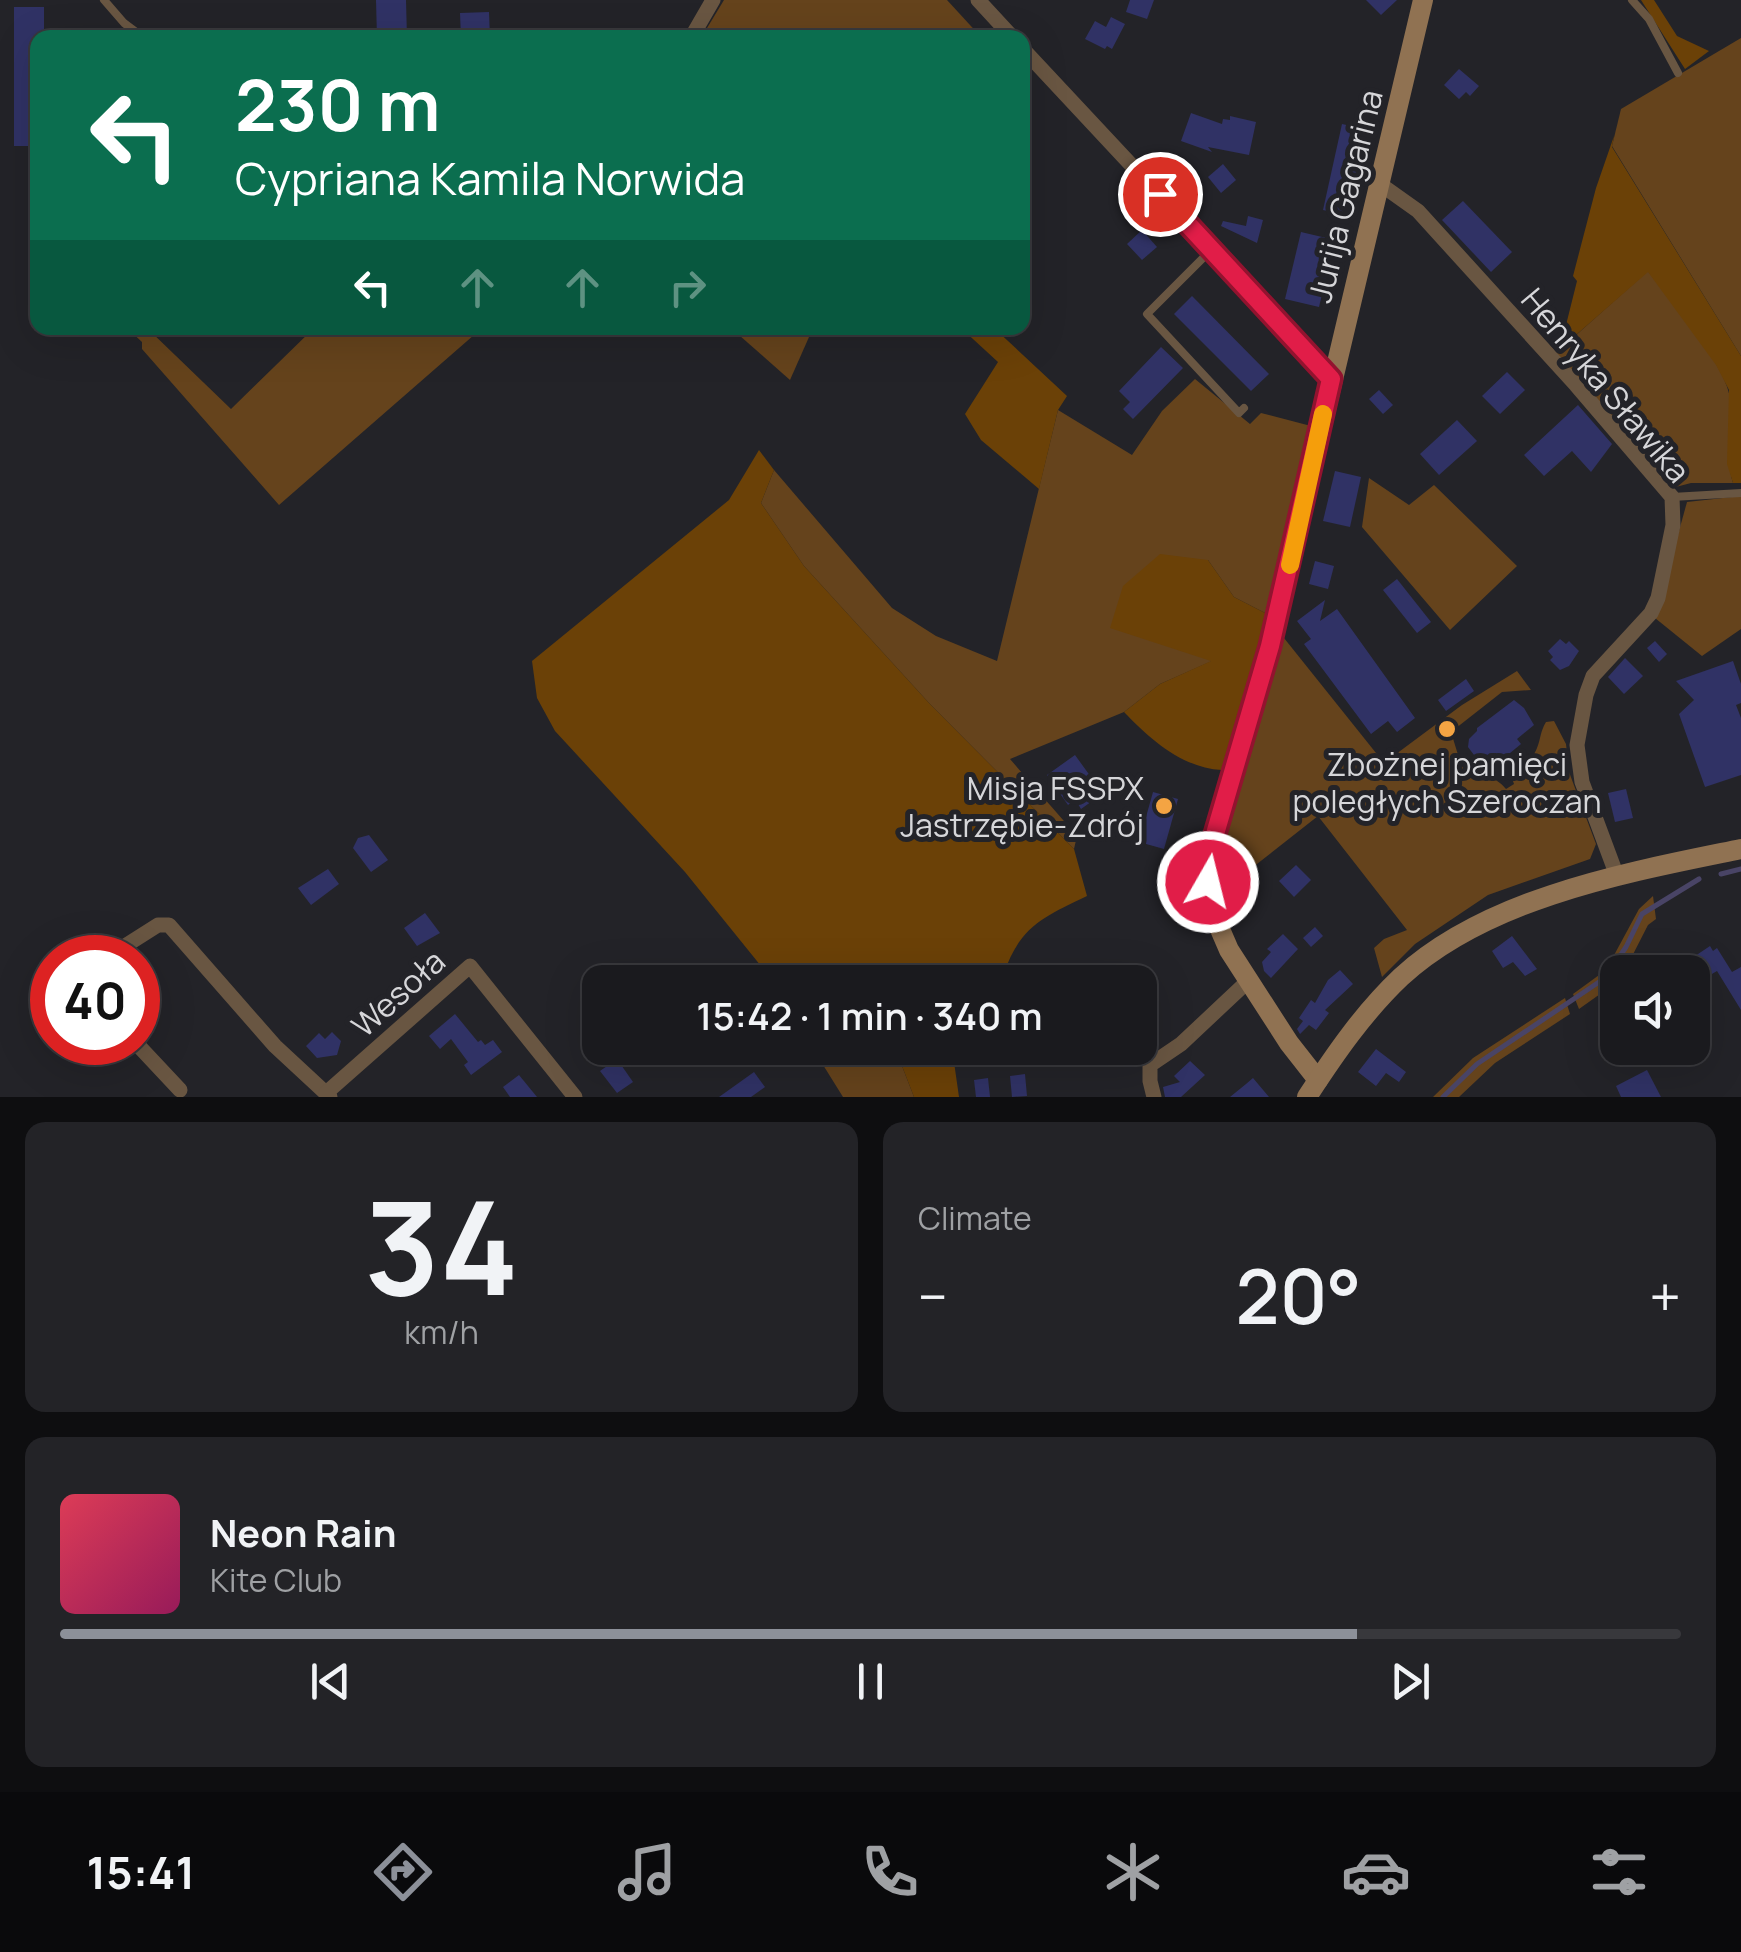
<!DOCTYPE html>
<meta charset="utf-8">
<style>
:root{--surface:#1a1a1e;--page:#232327;--text:#f1f3f6;--muted:#9fa1a4;--line:#38383c;--accent:#8c9099}
body{margin:0;font-family:Manrope,sans-serif;background:var(--page);color:var(--text);height:100vh;display:flex;flex-direction:column;font-size:38px;white-space:nowrap}
*{box-sizing:border-box;margin:0}
p{font-size:32px;color:var(--muted)}
.icon{flex:none;width:55px;height:55px;fill:none;stroke:currentColor;stroke-width:2;stroke-linecap:round;stroke-linejoin:round}
.map{position:relative;height:1097px;overflow:hidden}
.details{display:flex;flex-direction:column;gap:25px;padding:25px;background:#0e0e10;flex:1}
.details>*{flex:none}
.hud{position:absolute;left:30px;top:30px;width:1000px;height:305px;border-radius:20px;box-shadow:0 10px 40px #0002,0 0 0 2px var(--line);background:#0b6e4f;color:#fff;overflow:hidden}
.fabs{position:absolute;left:1600px;top:955px;display:grid;gap:20px}
.fabs a{display:grid;place-items:center;width:110px;height:110px;border-radius:20px;background:var(--surface);box-shadow:0 10px 40px #0002,0 0 0 2px var(--line);font-size:50px}
.speed{position:absolute;left:30px;top:935px;display:flex;gap:20px;font-size:50px;font-weight:700;text-align:center}
.speed>*{display:grid;place-content:center;width:130px;height:130px;border-radius:50%;background:var(--surface);box-shadow:0 10px 40px #0002,0 0 0 2px var(--line);line-height:1}
.speed .limit{border:15px solid #d22;background:#fff;color:#111}
.pin{position:absolute;display:grid;place-items:center;width:85px;height:85px;color:#fff;margin:-42px;border:5px solid #fff;border-radius:50%;box-shadow:0 2px 10px #0007}
.me{position:absolute;width:110px;margin:-55px;rotate:8deg;stroke-linejoin:round;filter:drop-shadow(0 0 8px #0008)}
.turn{display:flex;align-items:center;gap:35px;height:210px;padding:0 40px;font-size:45px}
.turn .icon{width:130px;height:130px;stroke-width:2.5}
.turn b{display:block;font-size:70px;line-height:85px}
.lanes{display:flex;align-items:center;height:95px;padding:0 40px;background:#0003;justify-content:center;gap:50px;direction:ltr}
.lanes .off{opacity:.35}
.big{font-size:75px;font-weight:600;line-height:1.1}
.details .tile{flex:1;display:flex;flex-direction:column;justify-content:center;gap:15px;min-width:0;padding:0 35px;border-radius:20px;background:var(--page)}
.details .dial{align-items:center;gap:0}
.dial b{font-size:130px;line-height:1}
.song{display:flex;align-items:center;gap:30px}
.cover{width:120px;height:120px;border-radius:15px;background:linear-gradient(135deg,hsl(350 70% 55%),hsl(330 70% 35%))}
.played{height:10px;border-radius:5px;background:linear-gradient(90deg,var(--accent) 80%,var(--line) 80%)}
.keys{display:flex;justify-content:space-around;direction:ltr}
.heat{display:flex;justify-content:space-between;align-items:center;font-size:55px;direction:ltr}
.details .tiles{flex:1;display:grid;gap:25px;grid-template-columns:1fr 1fr}
.tile:last-child{grid-column:span 2}
.trip{position:absolute;left:582px;top:965px;width:575px;height:100px;border-radius:20px;background:var(--surface);box-shadow:0 10px 40px #0002,0 0 0 2px var(--line);font-weight:600;line-height:100px;text-align:center}
.dock{display:flex;height:160px;justify-content:space-around;align-items:center;background:#0a0a0c;color:var(--muted)}
.dock .icon{width:70px;height:70px}
.dock .active{color:var(--accent)}
.dock b{font-size:45px;color:var(--text)}
.map>svg:first-child{display:block}
.green{fill:#65431c}
.forest{fill:#6b4107}
.lines{fill:none;stroke-linecap:round;stroke-linejoin:round}
.stream{stroke:#494466;stroke-width:5}
.building{fill:#303265}
.lane{stroke:#695642;stroke-width:8}
.street{stroke:#695642;stroke-width:15}
.secondary{stroke:#907252;stroke-width:20}
.route-casing{stroke:#92132f;stroke-width:25}
.route{stroke:#e11d48;stroke-width:18}
.slow{stroke:#f59e0b;stroke-width:18}
.poi-dot{fill:#f4a443;stroke:#232328;stroke-width:4}
.labels{text-anchor:middle;dominant-baseline:central;stroke-width:10;stroke-linejoin:round;paint-order:stroke}
.street-label{font-size:32px;fill:#d6d6d9;stroke:#232328}
.poi-label{font-size:32px;fill:#d6d6d9;stroke:#232328}
</style>
<div class="map">
<svg width="1741" height="1097" viewBox="0 0 1741 1097">
<rect width="100%" height="100%" fill="#232328"/>
<g class="green">
<path d="M724 0H947L981 37 701 38Z"/>
<path d="M1741 38V356L1612 146 1621 109Z"/>
<path d="M1648 271C1670 301 1724 362 1730 397 1735 426 1724 453 1733 483H1691L1672 488 1556 353Z"/>
<path d="M127 328H147L231 409 314 328H482L279 505 142 349V342Z"/>
<path d="M731 328H813L790 380Z"/>
<path d="M1195 379 1250 424 1261 413 1311 426 1269 615 1234 597 1208 560 1212 661 1160 684 1124 712 1010 759 1077 836 1074 849 929 703 804 566 761 503 774 470 892 608 936 636 997 661 1058 410 1132 455 1162 411Z"/>
<path d="M1369 478 1409 505 1434 485 1517 566 1450 630 1362 527Z"/>
<path d="M1741 496V629L1702 656 1655 618 1687 502Z"/>
<path d="M1284 638 1376 753 1388 760 1462 705 1517 671 1531 690 1502 692 1451 732 1459 758 1453 763 1458 770 1464 766C1479 775 1495 775 1506 789L1514 784 1511 775C1520 767 1533 759 1537 748 1541 738 1540 732 1546 722L1554 721 1566 744 1569 772 1596 844 1590 859 1488 895 1415 944 1382 977 1374 948 1384 939 1407 930 1318 816 1234 882 1217 871 1220 844Z"/>
<path d="M1653 896 1656 919 1648 925 1624 972H1618L1617 982 1579 1009 1573 994 1606 970 1639 909Z"/>
<path d="M1565 998 1570 1014 1495 1063 1459 1097H1433L1473 1058Z"/>
<path d="M857 1048H895L914 1097H843L815 1052 836 1053Z"/>
</g>
<g class="forest">
<path d="M1641 0H1654L1677 36 1709 51 1685 69Z"/>
<path d="M1614 136 1612 147 1741 356V483H1733L1727 464 1729 390 1716 365 1648 272 1560 349 1577 281 1573 276 1596 188Z"/>
<path d="M961 328H994L1067 396 1058 410 1039 489 981 440 965 414 998 362Z"/>
<path d="M759 450 774 470 761 503 804 566 929 703 1074 849 1087 896C1044 917 1021 925 1004 973L964 982H774L685 872 555 731 537 698 532 661 729 500Z"/>
<path d="M1160 554 1208 560 1234 597 1269 615 1222 770C1182 768 1150 739 1124 712L1160 684 1211 661 1110 628 1123 586Z"/>
<path d="M895 1048H952L959 1097H914Z"/>
</g>
<g class="lines">
<g class="stream">
<path d="M1721 874 1741 869"/>
<path d="M1443 1097 1477 1064 1605 978 1626 947 1642 914 1699 879"/>
</g>
</g>
<g class="building">
<path d="M376 0H406L407 38H377Z"/>
<path d="M1130 0H1154L1147 19 1126 12Z"/>
<path d="M1366 0H1397L1381 15Z"/>
<path d="M14 7H44V38H38V146H14Z"/>
<path d="M489 12 490 38H461L460 13Z"/>
<path d="M1111 17 1125 24 1112 49 1107 46 1105 49 1085 39 1095 21 1106 27Z"/>
<path d="M1459 69 1479 86 1470 96 1466 92 1459 99 1444 85Z"/>
<path d="M1191 113 1222 124 1223 119 1230 120V116L1256 122 1249 155 1208 147 1212 152 1181 141Z"/>
<path d="M1342 124 1369 130 1349 216 1323 210Z"/>
<path d="M1223 164 1236 180 1221 193 1208 177Z"/>
<path d="M1463 201 1512 252 1491 272 1442 220Z"/>
<path d="M1248 216 1263 220 1257 243 1221 226 1223 221 1246 226Z"/>
<path d="M1142 230 1157 247 1142 260 1127 244Z"/>
<path d="M1301 232 1335 240 1319 307 1285 299Z"/>
<path d="M1192 296 1269 374 1251 391 1174 314Z"/>
<path d="M1161 347 1183 368 1133 419 1123 409 1130 402 1119 391Z"/>
<path d="M1507 372 1525 390 1500 414 1482 396Z"/>
<path d="M1379 390 1393 405 1383 414 1369 399Z"/>
<path d="M1578 405 1612 444 1591 472 1572 451 1544 476 1524 455Z"/>
<path d="M1457 420 1477 441 1439 475 1420 454Z"/>
<path d="M1335 471 1361 477 1350 527 1323 521Z"/>
<path d="M1315 561 1334 566 1328 589 1309 584Z"/>
<path d="M1397 579 1431 622 1417 633 1383 590Z"/>
<path d="M1325 600 1320 621 1337 609 1415 718 1397 732 1388 721 1371 734 1304 644 1311 639 1297 621Z"/>
<path d="M1560 639 1566 644 1569 641 1579 651 1569 666 1560 670 1550 660 1553 657 1548 651Z"/>
<path d="M1655 641 1667 654 1659 662 1647 648Z"/>
<path d="M1625 658 1643 676 1624 694 1608 677Z"/>
<path d="M1733 661 1741 684V703L1736 705 1741 718V775L1705 787 1679 714 1694 700 1676 681Z"/>
<path d="M1466 679 1474 691 1446 711 1438 700Z"/>
<path d="M1514 700 1524 708 1534 725 1517 739 1521 744 1493 767 1487 759H1477L1468 747 1469 739 1477 731V728Z"/>
<path d="M1075 755 1096 784 1089 790 1095 799 1081 809 1075 799 1068 805 1047 775Z"/>
<path d="M1626 789 1633 818 1615 822 1608 793Z"/>
<path d="M1153 792 1178 799 1164 849 1139 842Z"/>
<path d="M369 835 388 860 371 872 353 848 358 838Z"/>
<path d="M1296 865 1311 880 1294 897 1279 881Z"/>
<path d="M328 869 339 884 311 905 298 888Z"/>
<path d="M425 913 440 933 417 946 404 928Z"/>
<path d="M1315 927 1323 936 1311 947 1303 938Z"/>
<path d="M1283 934 1298 949 1271 978 1264 971 1262 962 1271 952 1267 949Z"/>
<path d="M1512 936 1537 969 1525 976 1513 962 1503 968 1492 951Z"/>
<path d="M1710 946 1713 951 1717 948 1732 972 1741 967V1010L1717 971 1705 978 1692 958Z"/>
<path d="M1340 970 1353 984 1325 1010 1329 1013 1316 1030 1309 1025 1300 1034 1297 1029 1303 1021 1299 1018 1311 1000 1315 1003 1328 980Z"/>
<path d="M455 1014 478 1042 481 1040 485 1045 493 1040 502 1052 471 1075 464 1065 468 1062 451 1039 440 1049 429 1036Z"/>
<path d="M1140 1017 1156 1039 1146 1048 1140 1044Z"/>
<path d="M332 1032 341 1041 337 1055 317 1058 306 1046 319 1033 325 1039Z"/>
<path d="M1376 1049 1406 1072 1399 1082 1386 1073 1376 1086 1358 1072Z"/>
<path d="M617 1059 633 1082 617 1093 600 1071Z"/>
<path d="M1190 1061 1205 1075 1181 1097H1165L1163 1087 1180 1082 1174 1076Z"/>
<path d="M1647 1070 1661 1097H1621L1616 1086Z"/>
<path d="M754 1072 765 1087 751 1097H719Z"/>
<path d="M1025 1074 1027 1096 1012 1097 1010 1076Z"/>
<path d="M519 1075 537 1097H510L503 1087Z"/>
<path d="M988 1078 990 1097H976L974 1080Z"/>
<path d="M1253 1078 1269 1097H1230L1246 1084Z"/>
</g>
<g class="lines">
<g class="lane">
<path d="M104 0 124 23 144 38"/>
<path d="M1632 0 1649 19 1678 73"/>
<path d="M1212 249 1147 314 1239 413 1244 408"/>
<path d="M1672 497 1741 493"/>
</g>
<g class="street">
<path d="M978 0 1013 38"/>
<path d="M691 38 713 0"/>
<path d="M1022 48 1331 379"/>
<path d="M1380 184 1418 211 1576 385 1672 497 1673 525 1658 598 1651 613 1593 676 1586 695 1577 745 1582 782 1617 876"/>
<path d="M106 958 158 925H169L275 1046 330 1097"/>
<path d="M135 1042 180 1090"/>
<path d="M326 1093 470 966 575 1097"/>
<path d="M1154 1097 1150 1081V1065L1181 1044 1247 982"/>
</g>
<g class="secondary">
<path d="M1318 1080 1289 1043 1229 950 1213 913 1208 868 1215 829 1270 645 1423 0"/>
<path d="M1307 1097C1335 1054 1364 1012 1401 977 1488 897 1629 872 1741 849"/>
</g>
</g>
<g class="lines">
<defs>
<path id="route" d="M1160 194 1331 379 1270 646 1210 851 1208 882"/>
</defs>
<use href="#route" class="route-casing"/>
<use href="#route" class="route"/>
<path class="slow" d="M1290 565 1323 414"/>
</g>
<g class="poi-dot">
<circle cx="1447" cy="729" r="10"/>
<circle cx="1164" cy="806" r="10"/>
</g>
<g class="labels">
<g class="street-label">
<text transform="translate(1345 196) rotate(-76)">Jurija Gagarina</text>
<text transform="translate(1606 385) rotate(50)">Henryka Sławika</text>
<text transform="translate(398 993) rotate(-42)">Wesoła</text>
</g>
<g class="poi-label">
<text x="1447" y="764">Zbożnej pamięci<tspan x="1447" dy="37">poległych Szeroczan</tspan></text>
<text x="1144" y="788" text-anchor="end">Misja FSSPX<tspan x="1144" dy="37">Jastrzębie-Zdrój</tspan></text>
</g>
</g>
</svg>
<div class="fabs">
<a><svg class="icon" aria-label="sound" viewBox="0 0 24 24"><path d="M4 9h4l5-4v14l-5-4H4zM17 9q2 3 0 6"/></svg></a>
</div>
<div class="speed"><div class="limit">40</div></div>
<div class="pin" style="left:1160px;top:194px;background:#d93025"><svg class="icon" aria-label="arrive" viewBox="0 0 24 24"><path d="M6 21V4h12l-3 4 3 4H6"/></svg></div>
<svg class="me" style="left:1208px;top:882px" viewBox="-20 -20 40 40"><circle r="17" fill="#e11d48" stroke="#fff" stroke-width="3"/><path d="M0-11L8 9 0 5-8 9z" fill="#fff"/></svg>
<div class="trip">15:42 · 1 min · 340 m</div>
<div class="hud">
<div class="turn"><svg class="icon" aria-label="left" viewBox="0 0 24 24"><path d="M17 20v-9H6M10 6l-5 5 5 5"/></svg><div><b>230 m</b>Cypriana Kamila Norwida</div></div>
<div class="lanes"><svg class="icon" aria-label="left" viewBox="0 0 24 24"><path d="M17 20v-9H6M10 6l-5 5 5 5"/></svg><svg class="icon off" aria-label="ahead" viewBox="0 0 24 24"><path d="M12 20V5M6 11l6-6 6 6"/></svg><svg class="icon off" aria-label="ahead" viewBox="0 0 24 24"><path d="M12 20V5M6 11l6-6 6 6"/></svg><svg class="icon off" aria-label="right" viewBox="0 0 24 24"><path d="M7 20v-9h11M14 6l5 5-5 5"/></svg></div>
</div>
</div>
<section class="details">
<div class="tiles">
<div class="tile dial"><b>34</b><p>km/h</p></div>
<div class="tile"><p>Climate</p>
<div class="heat"><a>−</a><b class="big">20°</b><a>+</a></div>
</div>
<div class="tile">
<div class="song"><i class="cover"></i><div><b>Neon Rain</b><p>Kite Club</p></div></div>
<div class="played"></div>
<div class="keys"><svg class="icon" aria-label="previous" viewBox="0 0 24 24"><path d="M18 5L8 12l10 7zM5 5v14"/></svg><svg class="icon" aria-label="pause" viewBox="0 0 24 24"><path d="M8 5v14M16 5v14"/></svg><svg class="icon" aria-label="next" viewBox="0 0 24 24"><path d="M6 5l10 7-10 7zM19 5v14"/></svg></div>
</div>
</div>
</section>
<nav class="dock">
<b>15:41</b>
<svg class="icon active" aria-label="directions" viewBox="0 0 24 24"><path d="M12 3l9 9-9 9-9-9zM9 14v-3h6M13 9l2 2-2 2"/></svg>
<svg class="icon" aria-label="music" viewBox="0 0 24 24"><path d="M9 18V5l10-2v13"/><circle cx="6" cy="18" r="3"/><circle cx="16" cy="16" r="3"/></svg>
<svg class="icon" aria-label="phone" viewBox="0 0 24 24"><path d="M5 4h4l2 5-3 2q2 4 5 5l2-3 5 2v4C11 20 4 13 5 4z"/></svg>
<svg class="icon" aria-label="climate" viewBox="0 0 24 24"><path d="M12 3v18M4 7l16 10M4 17L20 7"/></svg>
<svg class="icon" aria-label="car" viewBox="0 0 24 24"><path d="M5 17H2v-5l4-1 3-4h7l3 4 3 1v5h-3M9 17h6M6 11h13"/><circle cx="7" cy="17" r="2"/><circle cx="17" cy="17" r="2"/></svg>
<svg class="icon" aria-label="filters" viewBox="0 0 24 24"><path d="M4 7h16M4 17h16"/><circle cx="9" cy="7" r="2"/><circle cx="15" cy="17" r="2"/></svg>
</nav>
